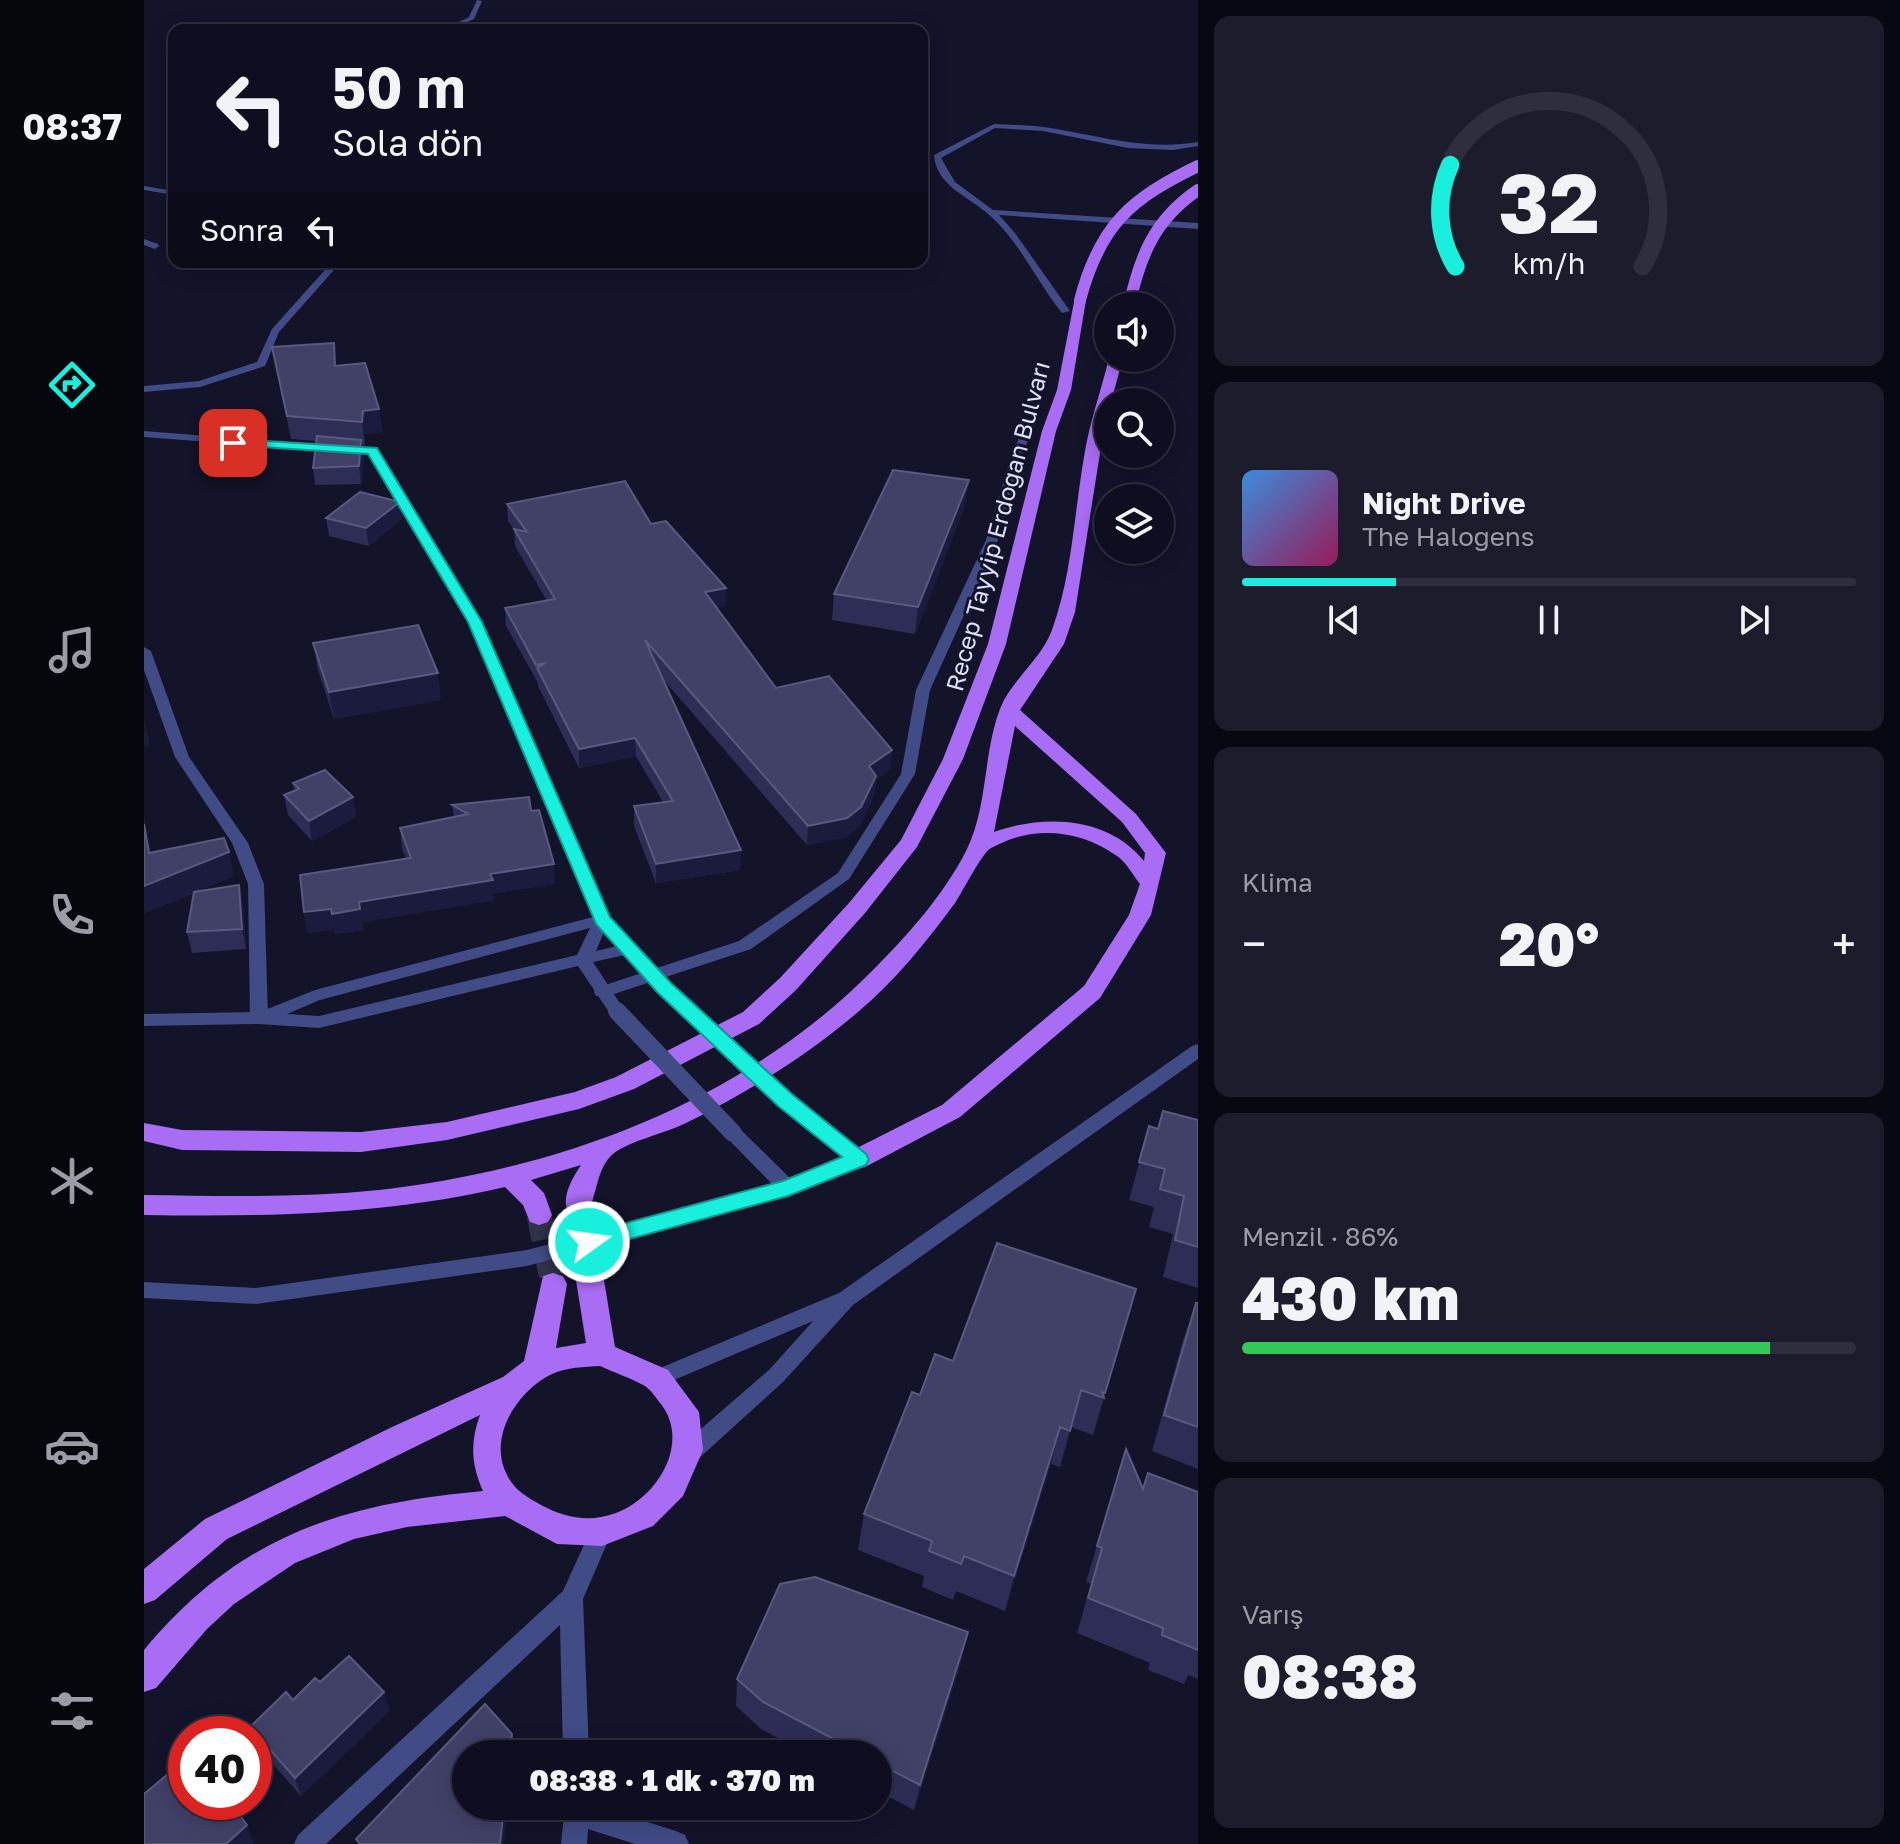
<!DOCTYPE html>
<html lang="tr">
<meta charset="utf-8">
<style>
:root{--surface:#0e0e20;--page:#1c1c2d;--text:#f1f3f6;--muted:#9b9ca5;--line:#2e2e3e;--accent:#18efdd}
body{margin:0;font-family:"Golos Text",sans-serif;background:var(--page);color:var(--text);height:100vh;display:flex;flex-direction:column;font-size:30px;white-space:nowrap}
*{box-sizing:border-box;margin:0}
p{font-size:26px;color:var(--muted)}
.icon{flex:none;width:44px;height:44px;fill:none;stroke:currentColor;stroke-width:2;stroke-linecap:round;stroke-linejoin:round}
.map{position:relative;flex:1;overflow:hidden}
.panel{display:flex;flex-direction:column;gap:16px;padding:16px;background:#080812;width:702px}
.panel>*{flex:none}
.banner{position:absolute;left:24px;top:24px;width:760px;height:244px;border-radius:16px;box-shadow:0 4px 20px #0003,0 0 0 2px var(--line);background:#0e0e20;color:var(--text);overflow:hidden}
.tools{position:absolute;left:950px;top:292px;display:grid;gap:16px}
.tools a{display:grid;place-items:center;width:80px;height:80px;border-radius:50%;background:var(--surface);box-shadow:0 4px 20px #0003,0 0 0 2px var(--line);font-size:40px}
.speed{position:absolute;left:24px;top:1716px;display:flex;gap:16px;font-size:40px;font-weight:700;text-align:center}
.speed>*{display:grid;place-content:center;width:104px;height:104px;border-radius:50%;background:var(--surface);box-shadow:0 4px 20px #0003,0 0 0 2px var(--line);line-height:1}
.speed .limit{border:12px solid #d22;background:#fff;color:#111}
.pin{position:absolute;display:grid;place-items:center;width:68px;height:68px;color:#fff;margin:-34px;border-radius:16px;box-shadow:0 4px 12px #0006}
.me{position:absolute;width:88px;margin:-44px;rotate:76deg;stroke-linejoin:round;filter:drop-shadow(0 0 6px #0008)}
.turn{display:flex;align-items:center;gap:28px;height:168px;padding:0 32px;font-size:36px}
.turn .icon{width:104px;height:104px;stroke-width:2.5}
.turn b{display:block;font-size:56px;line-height:68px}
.then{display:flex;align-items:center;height:76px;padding:0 32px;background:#0003;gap:16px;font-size:30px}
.big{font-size:60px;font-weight:800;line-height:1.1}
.panel .tile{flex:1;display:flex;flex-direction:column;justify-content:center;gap:12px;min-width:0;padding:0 28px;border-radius:16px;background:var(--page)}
.panel .dial{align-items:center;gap:0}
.dial svg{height:208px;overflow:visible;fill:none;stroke:var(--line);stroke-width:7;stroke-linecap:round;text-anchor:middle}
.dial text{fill:var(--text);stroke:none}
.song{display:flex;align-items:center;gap:24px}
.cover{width:96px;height:96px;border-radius:12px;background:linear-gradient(135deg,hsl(210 70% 55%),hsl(330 70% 35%))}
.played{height:8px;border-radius:4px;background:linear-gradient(90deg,var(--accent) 25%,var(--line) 25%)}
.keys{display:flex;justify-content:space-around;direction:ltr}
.heat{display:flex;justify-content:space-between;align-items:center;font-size:44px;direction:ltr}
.charge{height:12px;border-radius:6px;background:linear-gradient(90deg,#34c759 86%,var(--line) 0)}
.trip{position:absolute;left:308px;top:1740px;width:440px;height:80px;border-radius:40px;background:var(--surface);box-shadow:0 4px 20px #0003,0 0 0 2px var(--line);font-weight:800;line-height:80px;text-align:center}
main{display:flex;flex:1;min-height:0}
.tabs{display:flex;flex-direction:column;width:144px;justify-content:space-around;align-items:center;background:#06060d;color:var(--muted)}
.tabs .icon{width:56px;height:56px}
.tabs .on{color:var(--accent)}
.tabs b{font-size:36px;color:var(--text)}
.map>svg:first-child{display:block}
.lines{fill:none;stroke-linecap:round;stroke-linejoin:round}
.primary-tunnel{stroke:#31324a;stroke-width:25;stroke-dasharray:25 12;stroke-linecap:butt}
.minor{fill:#414b85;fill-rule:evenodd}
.tertiary{fill:#414b85;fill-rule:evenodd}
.primary{fill:#a96df5;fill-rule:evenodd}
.tertiary-bridge{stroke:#414b85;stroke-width:18}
.primary-bridge{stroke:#a96df5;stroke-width:12}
.wall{fill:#2e2d56}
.shaded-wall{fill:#1b1b3d}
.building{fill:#414168;stroke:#5a5a7f;stroke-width:2}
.route{fill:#18efdd;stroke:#109b90;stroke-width:2}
.labels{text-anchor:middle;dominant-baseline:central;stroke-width:6;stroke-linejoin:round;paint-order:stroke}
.street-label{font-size:24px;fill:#dee0fd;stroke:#13132a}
</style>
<main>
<nav class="tabs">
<b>08:37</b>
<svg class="icon on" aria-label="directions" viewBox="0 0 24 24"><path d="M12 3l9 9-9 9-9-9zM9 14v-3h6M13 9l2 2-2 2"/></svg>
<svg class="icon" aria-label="music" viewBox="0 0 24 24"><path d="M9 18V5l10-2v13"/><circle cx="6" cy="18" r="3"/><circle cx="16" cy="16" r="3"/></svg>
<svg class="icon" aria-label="phone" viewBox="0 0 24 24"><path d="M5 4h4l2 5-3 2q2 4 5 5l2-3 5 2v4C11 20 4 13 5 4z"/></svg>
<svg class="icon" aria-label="climate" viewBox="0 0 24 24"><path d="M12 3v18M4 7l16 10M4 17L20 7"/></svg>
<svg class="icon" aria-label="car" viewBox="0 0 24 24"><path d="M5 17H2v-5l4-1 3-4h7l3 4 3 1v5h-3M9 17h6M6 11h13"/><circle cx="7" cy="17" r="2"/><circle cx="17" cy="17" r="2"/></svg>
<svg class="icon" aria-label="filters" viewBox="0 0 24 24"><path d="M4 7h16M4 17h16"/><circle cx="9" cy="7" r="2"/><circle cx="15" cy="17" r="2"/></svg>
</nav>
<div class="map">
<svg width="1054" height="1844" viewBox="0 0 1054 1844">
<rect width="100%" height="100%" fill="#13132a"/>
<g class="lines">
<g class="primary-tunnel">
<path d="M434 1207 445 1274"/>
<path d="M395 1215 409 1284"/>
</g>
<g class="minor">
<path d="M333 0 338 1 330 19 307 30H299L325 17Z"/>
<path d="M850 124C866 125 884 125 900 127 954 135 998 151 1054 142V146L1029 150 984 148 899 131 851 128 797 158 811 182 849 210 1054 223V229L855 215 871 233 926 311 918 313C892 281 875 240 843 213 823 196 792 185 790 155Z"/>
<path d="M0 239 14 244 15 246 11 249 0 245Z"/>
<path d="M887 419 892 422 877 457 854 540 786 690 771 774 705 879 607 949 464 996H452L450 992 452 988 595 941 694 873 757 774 772 690 842 540 867 457 882 422Z"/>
<path d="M0 647 7 651 45 757 104 843 120 884 124 1018 121 1022H109L106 1018 104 884 88 843 31 757 0 670Z"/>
<path d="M1054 1044V1059L709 1305 639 1382 553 1460 545 1463 537 1460 534 1453 537 1446 625 1370 669 1321 516 1386 509 1383 506 1377 509 1371 695 1293 1048 1046Z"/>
<path d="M457 1522 465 1525 468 1532 439 1599 445 1754H419L416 1625 182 1844H150L154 1835 419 1591 449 1525Z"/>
<path d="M421 1806H453L532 1831 541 1835 545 1844H491L444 1829 443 1844H417Z"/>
</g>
<g class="tertiary">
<path d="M0 186 30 191V195L0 190Z"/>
<path d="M188 262H197L135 332 121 366 56 387 0 392V386L55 381 113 362 128 329Z"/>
<path d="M0 431 233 449 337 622 465 918 539 995 541 999 539 1003H527L481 955 449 962 481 1011 479 1015H467L434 966 175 1028 115 1024 0 1026V1014L116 1012 171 990 449 917 325 622 225 454 0 437ZM446 928 433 955 175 1016 143 1014 176 1000ZM460 932 473 946 452 951Z"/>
<path d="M642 1093 648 1095 721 1154 723 1159 721 1164 644 1195 383 1266 112 1304 0 1298V1282L112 1288 383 1250 629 1185 583 1138 580 1133 583 1128 589 1126 595 1128 647 1179 699 1157 636 1105 633 1100 636 1095Z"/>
</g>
<g class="primary">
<path d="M931 297 942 300 927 390 912 431 862 644 819 759 773 847 721 913 652 990 615 1024 490 1089 435 1109 303 1140 217 1152 38 1150 0 1141V1123L38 1130 217 1132 303 1122 431 1092 472 1077 599 1012 636 978 705 903 757 840 799 759 844 644 898 431 913 390Z"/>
<path d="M965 358H979L967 402H964L931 612 920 644 876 710 992 814 1022 853 1007 915 956 998 816 1117 723 1166 714 1169 705 1166 701 1159 705 1152 798 1105 940 986 985 915 996 884C989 875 982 862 973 856 935 829 888 825 847 848 838 853 819 891 811 903 783 941 751 981 714 1012 661 1057 604 1092 542 1123 522 1133 485 1141 469 1154 452 1168 453 1197 443 1214L434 1217 425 1214C416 1198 428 1179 437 1165L387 1180 400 1193 408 1215 404 1222 395 1225 386 1222 379 1205 361 1187C241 1215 123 1217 0 1215V1195C78 1196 157 1198 235 1190 414 1170 598 1102 727 972 763 936 799 896 822 851 844 808 839 753 856 709 867 680 897 660 908 630 928 575 930 515 940 457 945 424 957 391 965 358ZM871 726 978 822 1001 853 1000 861C964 816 900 814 850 832Z"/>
<path d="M445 1263 455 1266 459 1274 471 1347 524 1370 555 1412 559 1450 539 1496 509 1526 458 1546 413 1544 361 1516 263 1527 210 1539 151 1563 90 1604 63 1629 12 1688 0 1692V1650C95 1536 196 1504 339 1491 327 1464 326 1442 336 1415L83 1539 11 1600 0 1604V1569L61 1519 248 1427 359 1377 380 1361 399 1276 409 1273 419 1276 423 1284 412 1348 442 1343 431 1274 435 1266ZM456 1366C471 1373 487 1378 501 1386 507 1390 512 1398 517 1404 550 1447 506 1510 457 1517 437 1521 416 1515 399 1506 384 1498 370 1490 363 1475 343 1437 374 1390 408 1374 423 1367 440 1367 456 1366Z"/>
</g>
<g class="tertiary-bridge">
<path d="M533 999 642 1100"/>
<path d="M473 1011 589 1133"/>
</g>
<g class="primary-bridge">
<path d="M936 300C956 225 986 199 1054 166"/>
<path d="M985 306C996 256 1010 220 1054 190"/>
</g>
</g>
<g class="wall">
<path d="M128 347 193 366 235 409 238 432 221 434V445H218L220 457 217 484 171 485 169 468 173 441 147 439Z"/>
<path d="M363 504 507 524 582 588 581 606 573 608 632 688 748 750 746 769 732 780 730 795 716 826 702 837 663 845 518 678 596 870 512 883 490 826V806L519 802 492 756 435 768 394 686V683L362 626 361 608 403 601 371 546 370 529 364 521Z"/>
<path d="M821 506 771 634 688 620 690 594Z"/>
<path d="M182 518 258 519 225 546 185 536Z"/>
<path d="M169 643 297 700 190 719 174 670Z"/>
<path d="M149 783 209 797 212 817 168 841 144 815 140 795 150 791Z"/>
<path d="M308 805 387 811 411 884 350 893V900L218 922 219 930 191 934 190 929 164 933 160 912 262 859 258 848 256 828 310 817Z"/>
<path d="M7 852 90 876 53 891 99 905 102 949 48 953 43 932 50 893 0 913Z"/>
<path d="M1019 1111 1054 1120V1288L1019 1277 1029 1234 1005 1227 1010 1207 985 1200 1005 1126 1014 1128Z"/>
<path d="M992 1289 949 1435 927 1427 916 1467 907 1464 861 1611 812 1591 809 1600 778 1587 780 1576 714 1550 720 1514 776 1395 809 1361Z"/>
<path d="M1052 1303H1054V1469L1008 1451 1039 1340Z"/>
<path d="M982 1449 999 1488 1004 1473 1054 1492V1679L1044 1675 1040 1684 1004 1670 1006 1663 933 1633 947 1584 942 1582Z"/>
<path d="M818 1660 770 1810 734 1791V1754H664L617 1729 592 1706 593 1679Z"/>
<path d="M176 1682 240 1692 245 1711 157 1796 112 1745 110 1734H108L106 1727Z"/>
</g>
<g class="shaded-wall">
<path d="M235 409 238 432 221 434V445L218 422 219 411Z"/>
<path d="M217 440 220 457 217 484 215 466Z"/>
<path d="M825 480 821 506 771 634 774 607Z"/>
<path d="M256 502 258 519 225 546 222 528Z"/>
<path d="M582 588 581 606 561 610V592Z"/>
<path d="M294 673 297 700 190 719 185 692Z"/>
<path d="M0 719 5 739V746L0 747Z"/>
<path d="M491 738 492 756 435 768V749Z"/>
<path d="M748 750 746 769 732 780 730 795 716 826 702 837 663 845 664 826 725 766Z"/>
<path d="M209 797 212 817 168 841 165 821Z"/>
<path d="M0 813 11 877 5 853 0 824Z"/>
<path d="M597 850 596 870 512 883V864Z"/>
<path d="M85 852 90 876 0 913V886Z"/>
<path d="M410 864 411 884 350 893V900L218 922 219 930 191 934 188 914 215 902 346 874Z"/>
<path d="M95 885 99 905 102 949 98 929Z"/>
<path d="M187 909 190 929 164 933 160 912Z"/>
<path d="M916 1427 907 1464 861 1611 870 1576Z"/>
<path d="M824 1632 818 1660 770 1810 776 1785Z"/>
<path d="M240 1692 245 1711 157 1796 151 1778Z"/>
<path d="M368 1734 371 1752 370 1754H366Z"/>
<path d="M360 1806H365L360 1844H356Z"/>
<path d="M103 1825 110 1843 109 1844H82Z"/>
</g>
<g class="building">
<path d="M190 343 191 366 221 363 235 409 219 411 218 422 143 416 128 347Z"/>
<path d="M173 436 217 440 215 466 169 468Z"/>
<path d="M749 470 825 480 774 607 690 594Z"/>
<path d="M481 481 507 524 522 521 582 588 561 592 632 688 685 676 748 750 725 766 732 776 717 807 703 818 664 826 501 640 597 850 512 864 490 806 529 801 491 738 435 749 393 668 402 663 392 665 361 608 411 599 370 529 383 532 363 504Z"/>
<path d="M216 492 256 502 222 528 182 518Z"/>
<path d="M274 625 294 673 185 692 169 643Z"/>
<path d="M181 770 209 797 165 821 140 795 155 789 149 783Z"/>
<path d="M385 797 387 811 395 810 410 864 346 874 349 880 215 902 216 909 188 914 187 909 160 912 156 875 267 858 256 828 324 814 308 805Z"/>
<path d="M0 824 5 853 80 838 85 852 0 886Z"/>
<path d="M95 885 98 929 43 932 50 892Z"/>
<path d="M1019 1111 1054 1120V1247L1031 1240 1040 1196 1016 1189 1021 1169 995 1162 1005 1126 1014 1129Z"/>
<path d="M853 1243 992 1289 961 1393 958 1392 960 1398 937 1390 926 1431 916 1427 870 1576 820 1556 817 1564 785 1551 788 1541 720 1514 768 1392 776 1395 791 1354 809 1361Z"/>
<path d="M1052 1303H1054V1427L1020 1415Z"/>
<path d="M982 1449 999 1489 1004 1473 1054 1492V1650L1018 1635 1019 1628 944 1598 958 1548 953 1546Z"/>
<path d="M671 1577 824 1632 776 1785 734 1763V1754H718L619 1702 593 1679 636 1584Z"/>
<path d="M205 1656 240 1692 151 1778 106 1727 142 1692 149 1700 171 1678 176 1682Z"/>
<path d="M341 1704 368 1734 366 1754H322V1806H360L356 1844H216L212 1839Z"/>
<path d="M42 1759V1802H86L103 1825 82 1844H0V1794Z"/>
</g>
<path class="route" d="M89 439 233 448 338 622 466 917 527 983 649 1095 722 1154 725 1159 722 1165 644 1196 445 1250 437 1248 434 1242 437 1235 639 1181 698 1157 634 1106 513 992 452 924 324 622 224 454 85 445V440Z"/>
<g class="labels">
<g class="street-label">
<text transform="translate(853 526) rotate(-75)">Recep Tayyip Erdoğan Bulvarı</text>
</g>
</g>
</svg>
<div class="tools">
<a><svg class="icon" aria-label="sound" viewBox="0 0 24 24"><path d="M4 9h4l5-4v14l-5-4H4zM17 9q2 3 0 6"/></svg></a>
<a><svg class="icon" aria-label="search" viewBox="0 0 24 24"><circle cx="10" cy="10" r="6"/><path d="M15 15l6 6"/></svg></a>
<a><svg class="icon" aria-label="layers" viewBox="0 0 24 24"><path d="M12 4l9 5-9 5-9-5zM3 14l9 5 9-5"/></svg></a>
</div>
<div class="speed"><div class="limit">40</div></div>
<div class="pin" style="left:89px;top:443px;background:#d93025"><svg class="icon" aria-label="arrive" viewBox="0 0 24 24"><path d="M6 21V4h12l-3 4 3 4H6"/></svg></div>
<svg class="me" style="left:445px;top:1242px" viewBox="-20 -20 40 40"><circle r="17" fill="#18efdd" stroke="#fff" stroke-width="3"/><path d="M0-11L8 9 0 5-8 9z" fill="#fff"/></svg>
<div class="trip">08:38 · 1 dk · 370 m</div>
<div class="banner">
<div class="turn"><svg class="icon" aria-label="left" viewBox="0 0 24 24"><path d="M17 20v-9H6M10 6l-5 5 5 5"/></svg><div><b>50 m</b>Sola dön</div></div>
<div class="then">Sonra<svg class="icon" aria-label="left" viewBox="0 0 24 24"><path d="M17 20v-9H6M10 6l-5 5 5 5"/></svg></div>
</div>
</div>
<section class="panel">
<div class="tile dial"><svg viewBox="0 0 100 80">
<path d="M14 69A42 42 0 1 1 86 69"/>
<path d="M14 69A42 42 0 0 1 12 30" stroke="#18efdd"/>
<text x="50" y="56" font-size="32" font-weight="700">32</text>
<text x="50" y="72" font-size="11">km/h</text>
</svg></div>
<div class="tile">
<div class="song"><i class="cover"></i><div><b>Night Drive</b><p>The Halogens</p></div></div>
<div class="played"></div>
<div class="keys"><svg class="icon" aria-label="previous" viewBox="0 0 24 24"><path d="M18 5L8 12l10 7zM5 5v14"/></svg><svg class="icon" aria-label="pause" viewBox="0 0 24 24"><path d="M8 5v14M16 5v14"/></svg><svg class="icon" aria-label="next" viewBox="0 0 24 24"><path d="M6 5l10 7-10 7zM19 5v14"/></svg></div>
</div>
<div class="tile"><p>Klima</p>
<div class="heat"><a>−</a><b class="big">20°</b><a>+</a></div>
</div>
<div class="tile"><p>Menzil · 86%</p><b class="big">430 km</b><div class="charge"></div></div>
<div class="tile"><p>Varış</p><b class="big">08:38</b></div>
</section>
</main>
